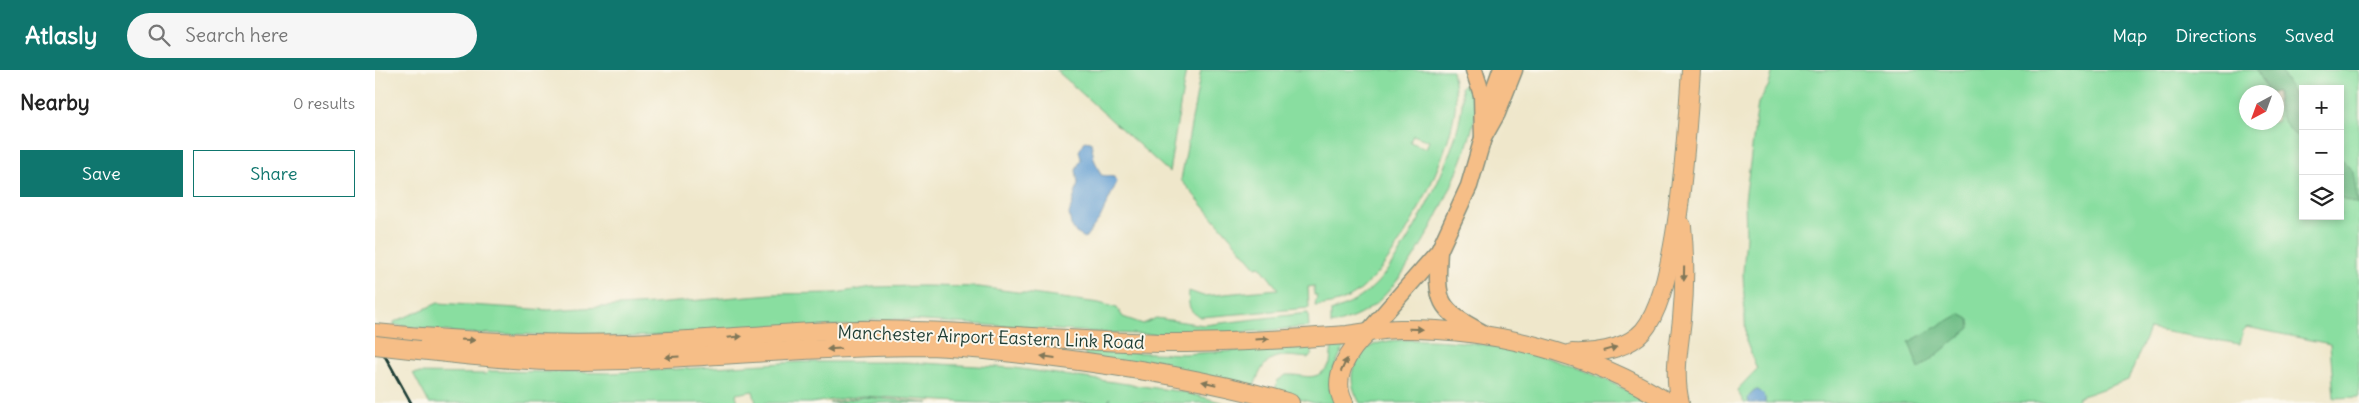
<!DOCTYPE html>
<meta charset="utf-8">
<style>
body{margin:0;font-family:Delius,sans-serif;background:#f6f6f6;color:#222}
.controls{position:absolute;right:15px;top:15px;display:grid;overflow:hidden;border-radius:0px;box-shadow:0 2px 8px #0003}
.controls button{width:45px;height:45px;display:grid;place-items:center;padding:0;border:0;border-bottom:1px solid #e0e0e0;background:#fff;color:#222;font:25px sans-serif}
.compass{position:absolute;left:1864px;top:15px;width:45px;height:45px;border-radius:50%;background:#fff;box-shadow:0 2px 8px #0003;rotate:221deg}
.list{margin:0;padding:0;list-style:none}
h2{display:flex;justify-content:space-between;align-items:center;height:65px;margin:0;padding:0 20px;font-size:21px}
h2 small{font-size:16px;font-weight:400;color:#767676}
.actions{display:flex;gap:10px;padding:15px 20px}
.actions a{flex:1;padding:11px 0;border:1px solid #0f766e;border-radius:0px;text-align:center;font-size:18px;color:#0f766e}
.actions .main{background:#0f766e;color:#fff}
.icon{flex:none;width:28px;height:28px;fill:none;stroke:currentColor;stroke-width:2;stroke-linecap:round;stroke-linejoin:round}
.map{position:relative;flex:none;width:1984px;height:333px;overflow:hidden}
header{display:flex;align-items:center;gap:30px;box-sizing:border-box;height:70px;padding:0 25px;background:#0f766e;color:#fff}
header strong{font-size:24px}
nav{display:flex;gap:28px;margin-inline-start:auto;font-size:18px}
.search{width:350px;height:45px;background:#f6f6f6;display:flex;align-items:center;gap:12px;box-sizing:border-box;padding:0 18px;border-radius:28px;color:#767676;font-size:19px}
main{display:flex}
aside{flex:1;background:#fff}
.map>svg:first-child{display:block}
.green{fill:#89dea0;stroke:#548e6a;fill-rule:evenodd}
.forest{fill:#6ebd86;stroke:#467d5d}
.water{fill:#639fd3;stroke:#416e84}
.lines{fill:none;stroke-linecap:round;stroke-linejoin:round}
.primary-casing{stroke:#879280;stroke-width:19}
.trunk-casing{stroke:#879280;stroke-width:20}
.primary{stroke:#f6be87;stroke-width:16}
.trunk{stroke:#f6be87;stroke-width:18}
.rail{stroke:#1f3d34;stroke-width:3}
.trunk-bridge-casing{stroke:#879280;stroke-width:20;stroke-linecap:butt}
.trunk-bridge{stroke:#f6be87;stroke-width:18}
.oneway{fill:#807759}
.labels{text-anchor:middle;dominant-baseline:central;stroke-width:4;stroke-linejoin:round;paint-order:stroke}
.street-label{font-size:18px;fill:#1f3d34;stroke:#fbf7ec}
</style>
<header>
<strong>Atlasly</strong>
<div class="search"><svg class="icon" aria-label="search" viewBox="0 0 24 24"><circle cx="10" cy="10" r="6"/><path d="M15 15l6 6"/></svg>Search here</div>
<nav><a>Map</a><a>Directions</a><a>Saved</a></nav>
</header>
<main>
<aside>
<h2>Nearby<small>0 results</small></h2>
<ul class="list">
</ul>
<div class="actions"><a class="main">Save</a><a>Share</a></div>
</aside>
<div class="map">
<svg width="1984" height="333" viewBox="0 0 1984 333">
<rect width="100%" height="100%" fill="#fbf7ec"/>
<filter id="ink" filterUnits="userSpaceOnUse"><feTurbulence type="fractalNoise" baseFrequency=".02" numOctaves="2"/><feDisplacementMap in="SourceGraphic" scale="10" xChannelSelector="R" yChannelSelector="G"/><feConvolveMatrix kernelMatrix="1 2 1 2 8 2 1 2 1" color-interpolation-filters="sRGB"/></filter>
<filter id="wash" filterUnits="userSpaceOnUse"><feTurbulence type="fractalNoise" baseFrequency=".0096" numOctaves="4" result="noise"/><feDisplacementMap in="SourceGraphic" scale="20" xChannelSelector="R" yChannelSelector="G"/><feGaussianBlur stdDeviation="1.12" result="paint"/><feColorMatrix in="noise" values="0 0 0 0 0 0 0 0 0 0 0 0 0 0 0 0 0 1.4 0 .05"/><feComposite in="paint" operator="in"/></filter>
<g filter="url(#wash)">
<rect width="100%" height="100%" fill="#efe7cb"/>
<g class="green">
<path d="M681,0H811L794,102Z"/>
<path d="M826,0H1077C1079,13 1082,25 1080,38C1075,87 1021,197 980,224C968,232 954,235 940,236L942,225H939V216L933,217L934,238L826,247C813,242 813,234 814,221L828,226L903,219L885,196L881,197L806,110ZM1038,65L1054,71L1051,78L1035,72Z"/>
<path d="M1398,0H1984V327L1959,328L1955,274L1872,257L1868,261L1865,274L1774,259L1753,310L1704,327L1701,333H1390V329L1369,333L1362,320L1382,299L1371,271L1368,203L1371,166L1370,130L1383,33L1394,15ZM1928,19H1965V146H1928ZM1872,22H1902V52H1872Z"/>
<path d="M1099,10C1100,18 1103,28 1102,36C1094,91 1040,206 995,238C983,247 970,251 956,255V241C974,236 988,227 1001,214C1032,182 1097,60 1086,17Z"/>
<path d="M547,216L604,217L724,233L742,238L748,247L768,254L781,248L829,255L933,243L934,257C888,261 841,265 794,265C701,263 609,254 517,249L497,250L478,255L254,267L84,263L19,255V252L63,233L174,240L278,234L397,224L460,223L498,217Z"/>
<path d="M1052,270C1131,272 1206,291 1274,333H985C979,322 975,312 978,299C987,266 1024,270 1052,270Z"/>
<path d="M970,274L959,298L964,333H939L900,322L902,311L911,305C931,304 940,314 955,294L957,275Z"/>
<path d="M936,276L937,284L934,288C902,285 891,281 879,317L710,286V281L809,284Z"/>
<path d="M426,292H529L639,298L809,322L849,333H734L735,328L732,333H601L487,326L435,333H381L378,321L361,324L363,333H54L38,303L111,304L114,301L235,303Z"/>
<path d="M489,327L554,333H454Z"/>
</g>
<g class="forest">
<path d="M1881,0H1906L1928,44V74C1912,57 1902,47 1902,22H1893Z"/>
<path d="M1965,87L1978,102L1983,134L1965,127Z"/>
<path d="M1585,244L1594,249L1595,258L1544,299L1534,272Z"/>
</g>
<g class="water">
<path d="M710,71L716,72L719,89L726,105L739,107L742,112L725,148L710,168L701,163L696,155L694,144L703,114L701,100L706,89L704,81Z"/>
<path d="M1379,320H1383C1389,324 1391,326 1390,333H1374L1373,328Z"/>
</g>
</g>
<g filter="url(#ink)">
<g class="lines">
<g class="primary-casing">
<g id="primary">
<path d="M1114,34L1126,0"/>
<path d="M1108,68L1122,43L1139,0"/>
<path d="M1064,181C1061,232 1062,239 1108,263"/>
<path d="M993,262L1064,181L1094,116L1108,68L1107,25L1099,0"/>
</g>
</g>
<g class="trunk-casing">
<g id="trunk">
<path d="M0,263C83,271 166,276 250,273C329,271 407,262 486,260C591,259 696,273 801,273C857,273 917,269 972,265C990,263 1007,259 1025,259C1117,258 1216,283 1294,333"/>
<path d="M44,280C88,285 132,290 176,291C301,292 425,276 550,276C591,277 632,282 673,287C755,297 836,310 915,333"/>
<path d="M1197,283C1218,284 1246,280 1263,266C1304,234 1312,54 1316,0"/>
<path d="M969,333C955,307 974,280 993,262"/>
<path d="M1305,333C1298,303 1304,278 1307,249C1310,218 1310,186 1307,156"/>
</g>
</g>
<use href="#primary" class="primary"/>
<use href="#trunk" class="trunk"/>
<path class="rail" d="M0,268L36,333"/>
<g class="trunk-bridge-casing">
<path id="trunk-bridge" d="M0,275L44,280"/>
</g>
<use href="#trunk-bridge" class="trunk-bridge"/>
</g>
<defs><path id="oneway-solid" d="M-6-.8H1V-3.2L6.5 0L1 3.2V.8H-6Z" transform="scale(1.25)"/></defs>
<g class="oneway">
<use href="#oneway-solid" transform="translate(1309 204) rotate(91)"/>
<use href="#oneway-solid" transform="translate(1041 259) rotate(1)"/>
<use href="#oneway-solid" transform="translate(360 267) rotate(-6)"/>
<use href="#oneway-solid" transform="translate(887 269) rotate(-4)"/>
<use href="#oneway-solid" transform="translate(93 270) rotate(4)"/>
<use href="#oneway-solid" transform="translate(459 279) rotate(177)"/>
<use href="#oneway-solid" transform="translate(1235 279) rotate(-16)"/>
<use href="#oneway-solid" transform="translate(297 287) rotate(177)"/>
<use href="#oneway-solid" transform="translate(673 287) rotate(-173)"/>
<use href="#oneway-solid" transform="translate(969 295) rotate(-65)"/>
<use href="#oneway-solid" transform="translate(834 313) rotate(-167)"/>
</g>
</g>
<g class="labels">
<g class="street-label">
<text transform="translate(616 267) rotate(2)">Manchester Airport Eastern Link Road</text>
</g>
</g>
</svg>
<div class="controls">
<button>+</button>
<button>−</button>
<button><svg class="icon" aria-label="layers" viewBox="0 0 24 24"><path d="M12 4l9 5-9 5-9-5zM3 14l9 5 9-5"/></svg></button>
</div>
<svg class="compass" viewBox="-18 -18 36 36"><path d="M0-13l5 13h-10z" fill="#e53935"/><path d="M0 13l5-13h-10z" fill="#767676"/></svg>
</div>
</main>
